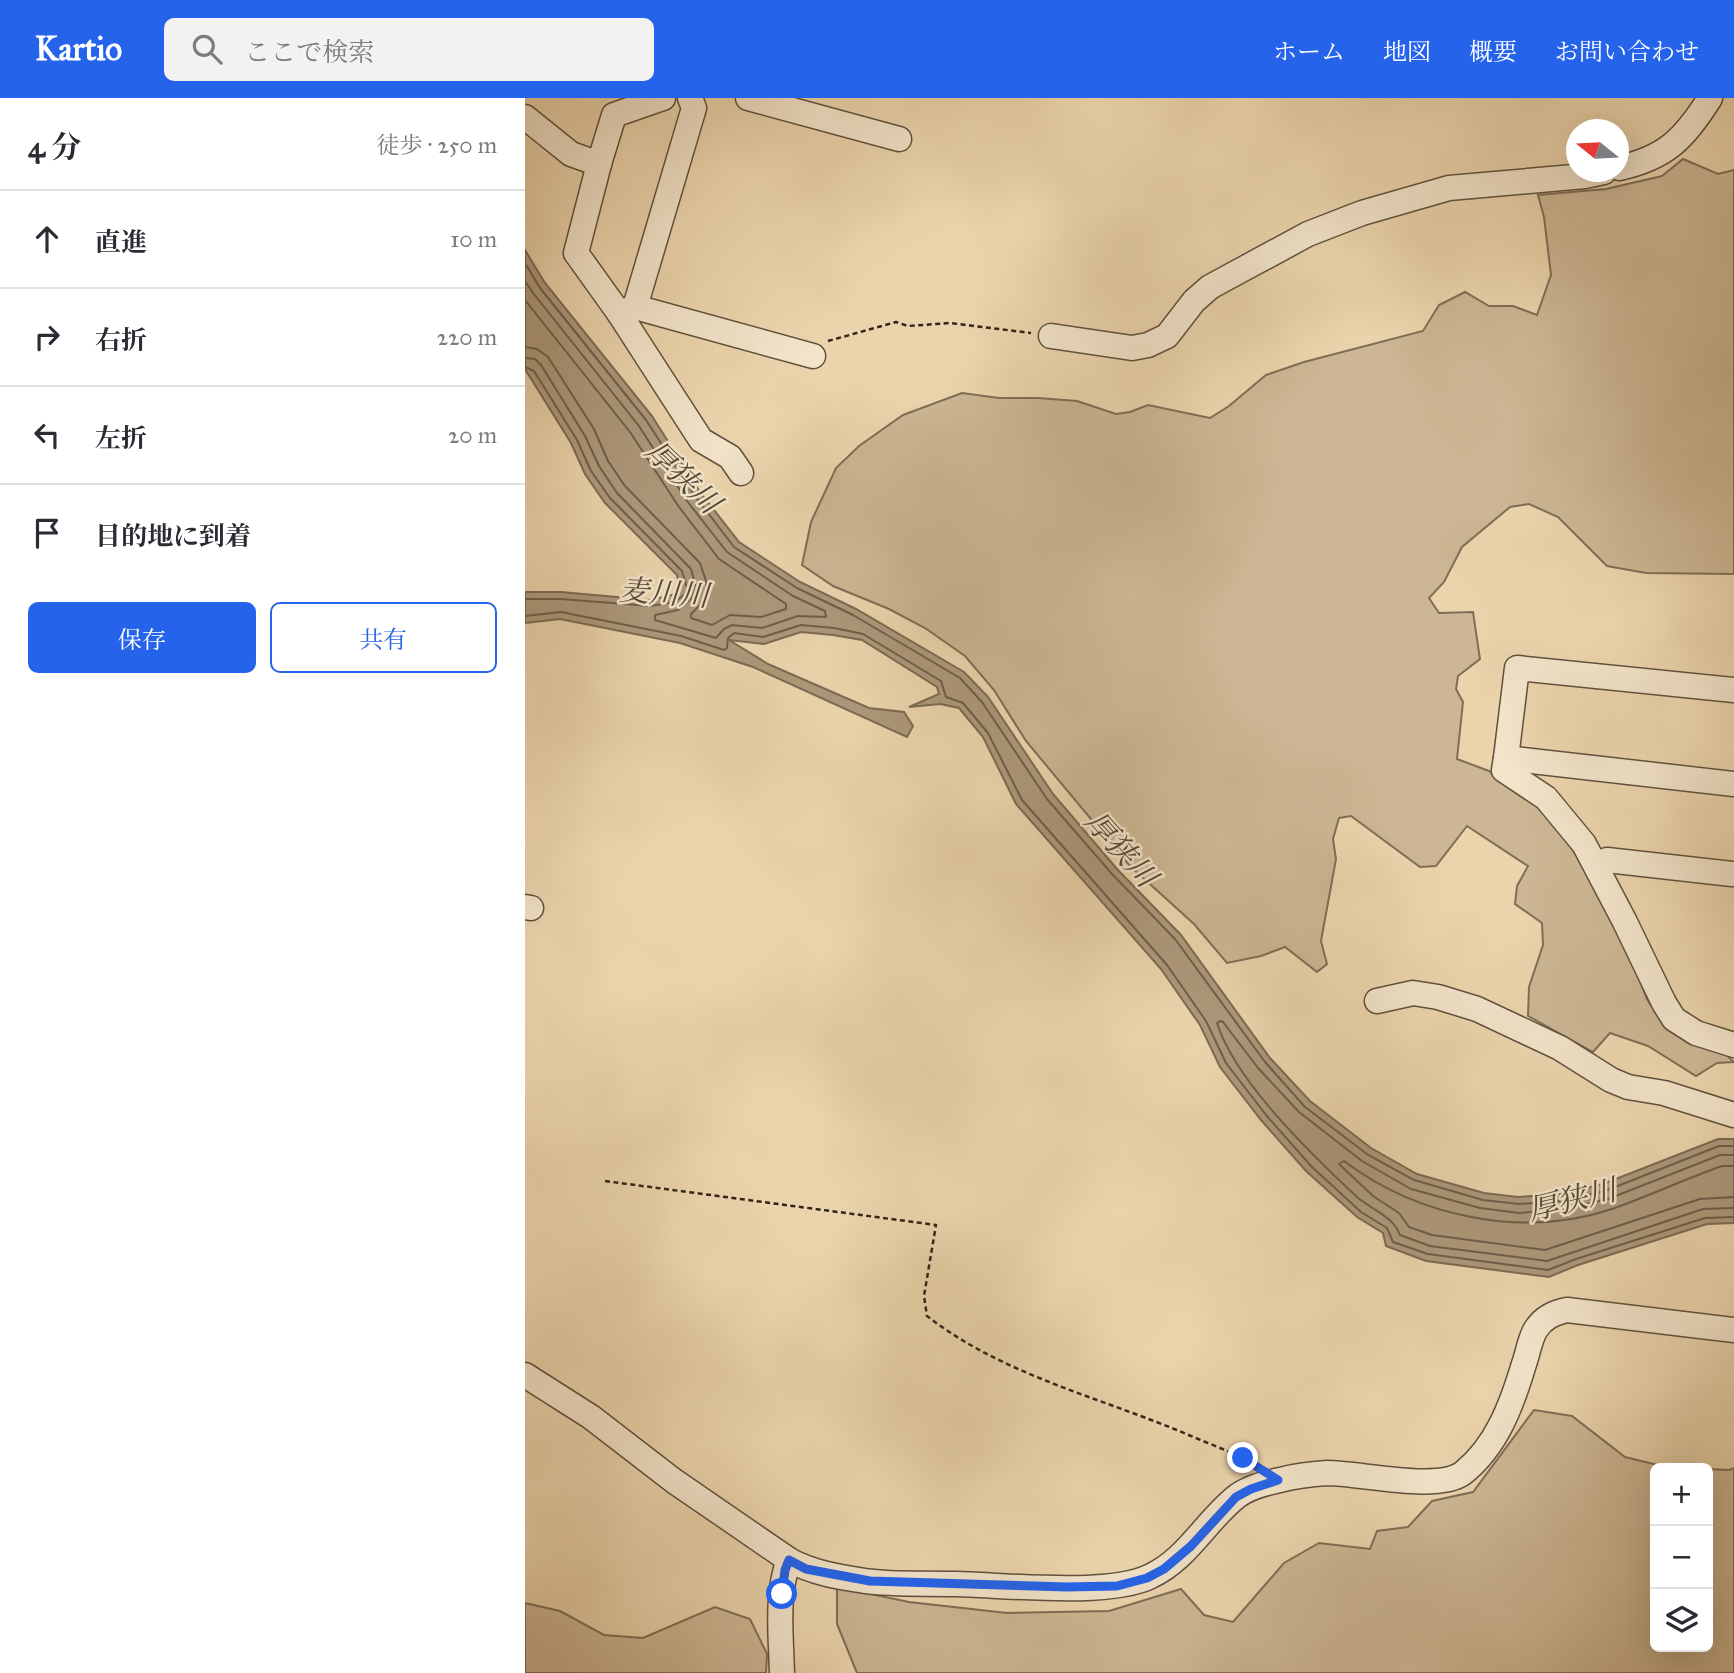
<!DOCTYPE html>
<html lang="ja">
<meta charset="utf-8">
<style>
body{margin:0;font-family:"IM FELL Great Primer","Noto Serif JP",serif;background:#f2f2f3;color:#2b2b33}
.controls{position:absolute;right:21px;bottom:21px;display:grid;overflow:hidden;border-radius:10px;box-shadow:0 7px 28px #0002}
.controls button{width:63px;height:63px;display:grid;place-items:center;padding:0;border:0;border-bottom:2px solid #e1e1e2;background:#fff;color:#2b2b33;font:35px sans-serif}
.compass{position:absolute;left:1041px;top:21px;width:63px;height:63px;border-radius:50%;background:#fff;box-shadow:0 7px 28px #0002;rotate:288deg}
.stop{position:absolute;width:21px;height:21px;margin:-16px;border:5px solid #2563eb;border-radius:50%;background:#fff}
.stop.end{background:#2563eb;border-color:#fff;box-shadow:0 2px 7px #0008}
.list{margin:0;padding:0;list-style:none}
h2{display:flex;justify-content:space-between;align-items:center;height:91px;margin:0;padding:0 28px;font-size:30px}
h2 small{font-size:23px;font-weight:400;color:#7c7c81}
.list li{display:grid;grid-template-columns:46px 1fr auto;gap:21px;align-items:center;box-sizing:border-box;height:98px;padding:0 28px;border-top:2px solid #e1e1e2}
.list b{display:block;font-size:26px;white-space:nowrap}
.list em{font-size:23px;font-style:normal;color:#7c7c81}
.actions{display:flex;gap:14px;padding:21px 28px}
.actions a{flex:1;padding:16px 0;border:2px solid #2563eb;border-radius:10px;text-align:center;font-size:24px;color:#2563eb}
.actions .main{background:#2563eb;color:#fff}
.icon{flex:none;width:38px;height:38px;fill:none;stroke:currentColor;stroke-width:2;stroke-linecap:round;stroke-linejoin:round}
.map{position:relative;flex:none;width:1209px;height:1575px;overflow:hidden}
header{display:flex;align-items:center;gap:42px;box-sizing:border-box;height:98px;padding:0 35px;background:#2563eb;color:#fff}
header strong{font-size:33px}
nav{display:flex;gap:38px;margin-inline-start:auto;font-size:24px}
.search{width:490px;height:63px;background:#f2f2f3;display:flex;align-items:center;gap:18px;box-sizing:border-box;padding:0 24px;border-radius:10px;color:#7c7c81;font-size:26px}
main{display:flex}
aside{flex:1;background:#fff}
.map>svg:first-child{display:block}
.green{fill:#ccb693;stroke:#7f6e56;stroke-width:2}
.water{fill:#ac987a;stroke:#7b6a53;stroke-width:2}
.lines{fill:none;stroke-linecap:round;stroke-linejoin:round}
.shore{stroke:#6f5e4a;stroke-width:2}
.minor-casing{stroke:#60513e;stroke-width:27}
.path{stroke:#322519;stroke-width:2.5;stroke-dasharray:5 3.5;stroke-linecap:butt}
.minor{stroke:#f2e3c9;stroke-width:24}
.route{stroke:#2563eb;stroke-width:9}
.labels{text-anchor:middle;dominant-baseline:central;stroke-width:5;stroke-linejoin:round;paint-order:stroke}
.water-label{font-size:30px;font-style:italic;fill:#574836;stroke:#f2e3c9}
</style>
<header>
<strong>Kartio</strong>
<div class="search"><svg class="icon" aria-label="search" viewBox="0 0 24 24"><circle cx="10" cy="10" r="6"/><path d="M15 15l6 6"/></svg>ここで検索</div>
<nav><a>ホーム</a><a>地図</a><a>概要</a><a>お問い合わせ</a></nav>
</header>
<main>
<aside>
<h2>4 分<small>徒歩 · 250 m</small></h2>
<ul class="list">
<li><svg class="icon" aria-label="ahead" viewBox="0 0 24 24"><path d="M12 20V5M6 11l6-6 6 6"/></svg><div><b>直進</b></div><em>10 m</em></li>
<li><svg class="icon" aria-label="right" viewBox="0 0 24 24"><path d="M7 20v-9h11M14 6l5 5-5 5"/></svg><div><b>右折</b></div><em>220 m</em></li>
<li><svg class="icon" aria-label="left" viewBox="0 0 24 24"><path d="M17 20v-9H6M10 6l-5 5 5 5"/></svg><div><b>左折</b></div><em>20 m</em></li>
<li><svg class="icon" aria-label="arrive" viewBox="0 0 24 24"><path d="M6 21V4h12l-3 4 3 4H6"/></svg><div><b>目的地に到着</b></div></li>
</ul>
<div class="actions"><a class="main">保存</a><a>共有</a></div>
</aside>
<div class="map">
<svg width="1209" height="1575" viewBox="0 0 1209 1575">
<rect width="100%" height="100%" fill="#ebd4ac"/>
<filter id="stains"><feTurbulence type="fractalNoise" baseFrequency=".00286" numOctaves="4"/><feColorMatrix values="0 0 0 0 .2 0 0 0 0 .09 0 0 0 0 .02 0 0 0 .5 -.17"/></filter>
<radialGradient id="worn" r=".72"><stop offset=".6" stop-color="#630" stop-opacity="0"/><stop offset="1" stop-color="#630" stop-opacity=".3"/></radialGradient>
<g class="green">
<path d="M1158,61L1193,76L1209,72V476L1121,475L1082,468L1033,419L1004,406L985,409L937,449L919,484L904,500L914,515L948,514L955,561L933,578L931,591L938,604L932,661L964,673L1025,718L1053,760L1093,829L1122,901L1139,928L1197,953L1209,964L1192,965L1171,978L1123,948L1085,935L1068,954L1003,918L1004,889L1018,847L1017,825L990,806L992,788L1003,768L942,728L911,768L895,769L826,718L814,720L808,741L811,761L796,843L802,866L792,874L760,849L736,858L702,865L669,826L605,768L501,643L469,592L440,558L400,530L364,511L308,488L277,467L286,424L311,370L334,348L378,317L437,295L474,300H513L552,303L591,316L605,314L623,307L685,320L704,308L741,277L779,264L898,233L914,207L940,194L964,208H988L1012,217L1026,177L1019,119L1013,97L1081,91L1137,78Z"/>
<path d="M1009,1312L1047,1318L1100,1359L1137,1368L1172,1370H1130V1549H1183V1371L1204,1372L1209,1370V1575H332L312,1526V1489L384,1504L482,1515L584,1513L656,1491L679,1517L708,1524L759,1465L794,1445L845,1451L852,1433L883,1429L907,1403L948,1394Z"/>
<path d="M0,1505L35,1513L79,1537L118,1540L190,1509L225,1521L242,1556L241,1575H0Z"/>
</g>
<path class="water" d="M0,152L20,185L127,318L175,394L214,444L275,484L331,511L439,574L463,599L528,696L592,771L656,837L745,960L785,1003L846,1050L892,1076L959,1095L993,1099L1036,1096L1078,1086L1193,1041H1209V1125L1182,1126L1053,1167L1024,1179L901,1163L861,1148L858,1135L832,1119L781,1073L736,1022L695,969L675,927L636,871L491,706L458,639L434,610L415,606L384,609L414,596L412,589L337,542L308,537L276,534L239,546L204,542L243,566L344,610L379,614L388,628L382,639L228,569L155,545L35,521L0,525V494H36L125,502L147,497L155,490L152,477L80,405L60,376L46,345L0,271Z"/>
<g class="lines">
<g class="shore">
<path d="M0,165L15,190L121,322L170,398L209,449L272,490L328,517L435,580L457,604L522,701L587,776L650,841L740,964L780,1009L842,1056L889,1082L958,1102L994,1106L1037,1103L1080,1093L1194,1048H1209"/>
<path d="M0,183L8,195L114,328L162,403L202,454L268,498L300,513L301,519L273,518L237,530L207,527L199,531L191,540L130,522V517L153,512L167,500L171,489L166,471L92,395L74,368L60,338L16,267L10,261L0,260"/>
<path d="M0,202L105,334L154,409L194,461L261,506V511L236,519L205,517L187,527L166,520V516L176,506L181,494V483L175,465L100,388L83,363L69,331L23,259L12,251L0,249"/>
<path d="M0,269L9,273L52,342L66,373L85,400L157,473L162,490L160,496L150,504L125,508L36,501H0"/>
<path d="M0,518L36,514L156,538L199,552L202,550L203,540L209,535L238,539L276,527L309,530L338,536L416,583L421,599L438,605L463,635L497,702L642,867L681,923L701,965L741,1017L786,1068L836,1114L862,1130L868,1144L903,1156L1023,1172L1051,1161L1180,1120L1209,1119"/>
<path d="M1209,1057H1195L1083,1101L1040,1111L994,1115L955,1110L886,1091L837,1063L774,1014L733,970L698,924L695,923L692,925C710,983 788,1058 832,1099C847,1112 868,1118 875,1137L905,1148L1022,1163L1178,1111L1209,1110"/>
<path d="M1209,1068H1197C1160,1081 1124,1098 1087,1111C998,1141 893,1119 819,1063L814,1066L848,1098L874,1115L884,1129L907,1137L1020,1152L1175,1101L1209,1099"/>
</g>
<g class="minor-casing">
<g id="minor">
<path d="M223,0L374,41"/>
<path d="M0,19L46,56L74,66L51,155L94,215L176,342L205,359L216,375"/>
<path d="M74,66L89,17L138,0"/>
<path d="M1094,70C1141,60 1160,40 1185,0"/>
<path d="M110,209L288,258"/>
<path d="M94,215L110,209L169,10L165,0"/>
<path d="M526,238L607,250L623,247L642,238L669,203L685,189L783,136L837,115L924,90L1060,78L1079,74"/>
<path d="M1209,592L992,570L981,660L1209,686"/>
<path d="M981,660L979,672L1021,700L1059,746L1100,824L1139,905L1149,921L1171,935L1209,947"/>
<path d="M1071,767L1082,762L1207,776"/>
<path d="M0,809L6,810"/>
<path d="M852,903L888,895L913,899L952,911L1035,950L1086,982L1103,989L1139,995L1209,1017"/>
<path d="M0,1277L66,1319L149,1383L264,1462C288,1475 314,1479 340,1483C370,1487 401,1485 431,1486C479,1487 585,1499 626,1478C662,1461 680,1424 711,1399C722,1390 740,1385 755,1382C770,1378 786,1376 802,1375C835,1375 913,1394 938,1375C972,1348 987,1306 999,1266C1003,1255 1005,1240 1011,1231C1019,1219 1029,1215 1042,1212L1209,1232"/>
<path d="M257,1575C256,1539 251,1495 264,1462"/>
</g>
</g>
<g class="path">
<path d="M303,243L371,224L383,228L425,225L506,235"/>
<path d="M80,1083L411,1127L399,1198L402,1218C479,1278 578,1300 666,1338C687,1347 710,1355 729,1367"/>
</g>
<use href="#minor" class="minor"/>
</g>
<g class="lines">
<path class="route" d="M257,1496L260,1472L264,1462L281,1471L345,1483L542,1489L592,1488L622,1480L639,1471L666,1448L711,1399L726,1391L753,1382L718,1360"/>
</g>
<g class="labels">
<g class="water-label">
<text transform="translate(158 379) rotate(44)">厚狭川</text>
<text transform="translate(139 495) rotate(4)">麦川川</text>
<text transform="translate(596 751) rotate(48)">厚狭川</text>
<text transform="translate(1047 1102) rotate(-14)">厚狭川</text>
</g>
</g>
<rect width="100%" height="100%" filter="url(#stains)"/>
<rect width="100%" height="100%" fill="url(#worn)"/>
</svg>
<div class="controls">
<button>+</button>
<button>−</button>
<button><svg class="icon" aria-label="layers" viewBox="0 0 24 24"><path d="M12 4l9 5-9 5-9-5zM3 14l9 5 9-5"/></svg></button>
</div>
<svg class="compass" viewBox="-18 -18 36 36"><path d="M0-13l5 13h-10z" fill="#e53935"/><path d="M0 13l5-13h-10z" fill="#7c7c81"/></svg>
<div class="stop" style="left:257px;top:1496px"></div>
<div class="stop end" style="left:718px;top:1360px"></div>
</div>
</main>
